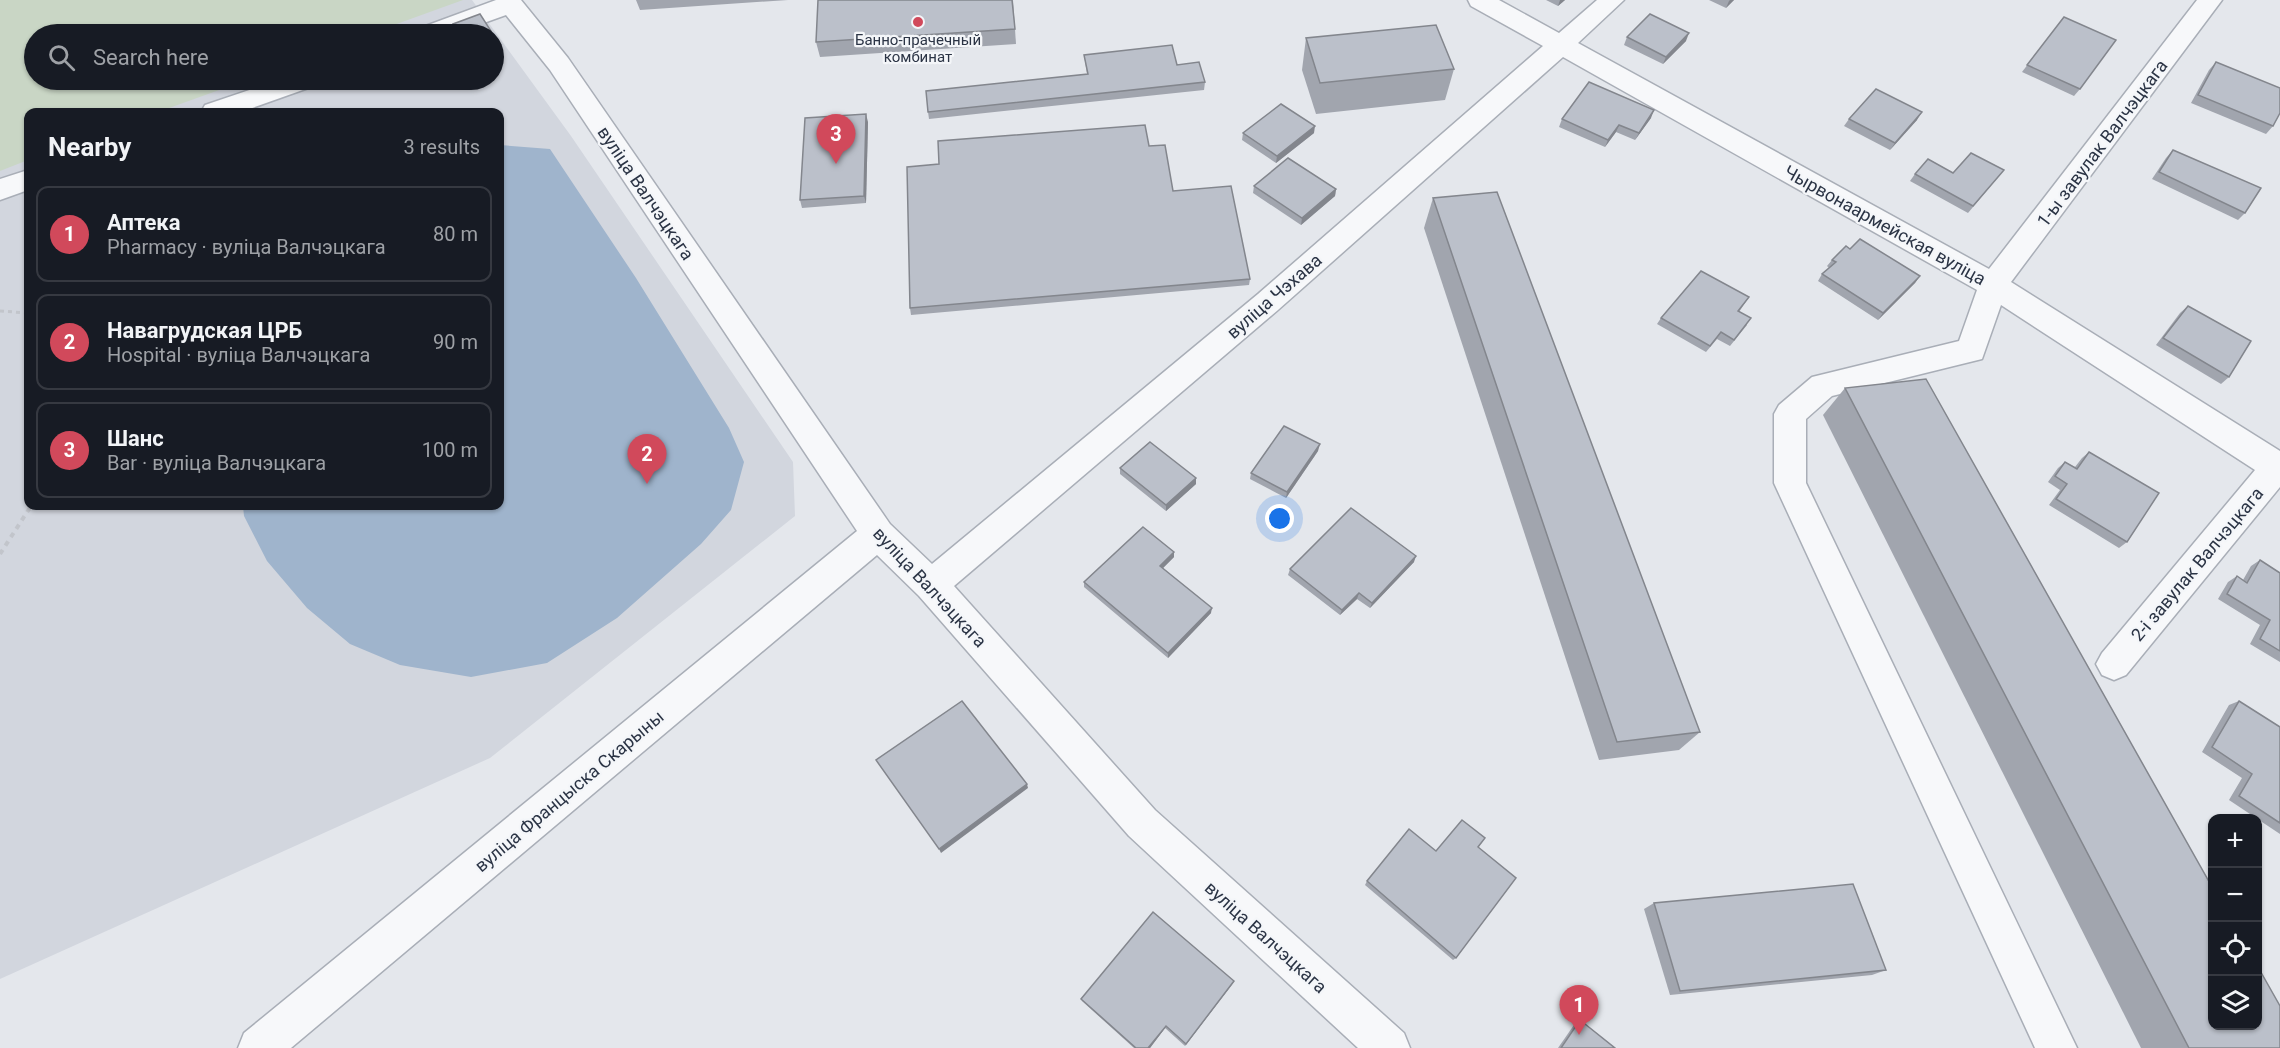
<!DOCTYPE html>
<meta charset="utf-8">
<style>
body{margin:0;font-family:Roboto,sans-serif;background:#242831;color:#f1f3f6}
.controls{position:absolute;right:18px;bottom:18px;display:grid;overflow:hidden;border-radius:12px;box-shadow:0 2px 4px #0004}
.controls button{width:54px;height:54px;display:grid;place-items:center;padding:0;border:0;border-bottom:2px solid #363941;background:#171b24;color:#f1f3f6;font:30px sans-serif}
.you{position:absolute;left:1280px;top:519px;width:21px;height:21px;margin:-15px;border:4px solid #fff;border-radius:50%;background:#1a73e8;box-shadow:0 0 0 9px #1a73e833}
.badge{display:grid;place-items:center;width:39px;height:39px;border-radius:50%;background:#d1495b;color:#fff;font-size:20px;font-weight:700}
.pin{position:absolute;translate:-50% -50px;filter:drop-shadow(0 2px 3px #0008)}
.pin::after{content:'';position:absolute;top:32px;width:21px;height:18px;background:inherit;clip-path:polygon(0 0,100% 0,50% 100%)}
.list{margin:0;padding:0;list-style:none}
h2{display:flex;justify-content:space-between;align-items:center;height:78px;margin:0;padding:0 24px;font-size:26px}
h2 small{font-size:20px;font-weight:400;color:#9ea1a6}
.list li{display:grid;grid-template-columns:39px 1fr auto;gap:18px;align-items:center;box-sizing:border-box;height:96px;margin:0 12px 12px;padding:0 12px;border:2px solid #363941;border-radius:12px}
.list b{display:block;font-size:22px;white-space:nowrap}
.list p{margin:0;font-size:20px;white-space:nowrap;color:#9ea1a6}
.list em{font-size:20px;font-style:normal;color:#9ea1a6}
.icon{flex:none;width:33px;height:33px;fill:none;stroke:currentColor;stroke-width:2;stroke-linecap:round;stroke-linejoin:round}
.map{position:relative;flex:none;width:2280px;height:1048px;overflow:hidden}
.search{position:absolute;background:#171b24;box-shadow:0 2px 4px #0004;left:24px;top:24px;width:480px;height:66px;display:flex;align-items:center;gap:15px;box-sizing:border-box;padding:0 21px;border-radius:33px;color:#9ea1a6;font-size:22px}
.panel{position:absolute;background:#171b24;box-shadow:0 2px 4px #0004;left:24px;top:108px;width:480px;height:402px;border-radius:12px}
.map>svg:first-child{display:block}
.built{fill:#d2d6de;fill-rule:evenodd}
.green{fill:#c9d6c5}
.water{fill:#9fb4cc}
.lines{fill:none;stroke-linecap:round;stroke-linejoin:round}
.minor-casing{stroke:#a9aeb7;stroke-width:3}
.path-far1{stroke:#c2c5cb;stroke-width:3;stroke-dasharray:4 4;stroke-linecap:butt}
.path{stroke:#c2c5cb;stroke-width:4;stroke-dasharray:5 5;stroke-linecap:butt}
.minor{fill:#f7f8fa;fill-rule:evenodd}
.wall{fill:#a1a5ae}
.shaded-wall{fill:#83868d}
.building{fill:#bbc0ca;stroke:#83868d;stroke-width:1.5}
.poi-dot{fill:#d1495b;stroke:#f4f6f9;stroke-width:2}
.labels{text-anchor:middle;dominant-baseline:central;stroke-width:4.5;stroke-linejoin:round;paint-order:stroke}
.far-poi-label{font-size:15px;fill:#2b3445;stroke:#f4f6f9}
.street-label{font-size:18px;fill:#2b3445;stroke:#f4f6f9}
</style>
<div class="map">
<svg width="2280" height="1048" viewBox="0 0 2280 1048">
<rect width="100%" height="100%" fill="#e4e7ec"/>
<path class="built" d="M0,0H472L571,136L793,462L795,516L490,758L0,979ZM34,34H494V80H34ZM28,112H500V506H28Z"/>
<path class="green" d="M0,0H463L369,34H34V80H247L158,112H28V160L0,171Z"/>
<path class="water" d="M500,145L550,149L636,278L729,428L744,462L731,510L701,544L617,618L547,663L471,677L400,665L350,644L307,608L267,561L244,516L243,506H500Z"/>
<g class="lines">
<g class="minor-casing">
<g id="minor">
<path d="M496,0H521L568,58L890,524L932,564L1258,294L1543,46L1471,6L1468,0H1499L1559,33L1597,0H1624L1578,43L1989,269L2197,0H2222L2011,282L2280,451V487L2126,675L2114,680L2102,675L2096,664L2102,653L2255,470L2001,305L1982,359L1832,396L1806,419V483L2077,1048H2035L1774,483V414L1779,405L1812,377L1959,341L1977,290L1563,57L1278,310L954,586L1155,810L1404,1033L1410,1048H1358L1129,836L919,596L877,555L291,1048H238L244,1033L857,531L550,70L506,15L453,34H416L420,28Z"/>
<path d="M279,80H318L314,86L241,112H201L205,105Z"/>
<path d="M28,170V190L0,200V179Z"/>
</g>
</g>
<path class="path-far1" d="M0,311L28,313"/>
<path class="path" d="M0,554L31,506"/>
<use href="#minor" class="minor"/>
</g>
<g class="wall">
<path d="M636,0H788L640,10Z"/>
<path d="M1013,0L1016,44L820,57L816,42Z"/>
<path d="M1546,0H1565L1558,6Z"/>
<path d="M1709,0H1734L1726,8Z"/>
<path d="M2064,17L2080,89L2074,96L2022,72Z"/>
<path d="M1627,37L1686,41L1663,64L1624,45Z"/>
<path d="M1306,38L1454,69L1445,100L1316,114L1302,70Z"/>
<path d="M1084,55L1177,65L1205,82L1204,90L929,119L928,112L1087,74Z"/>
<path d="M2216,62L2273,126L2266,134L2191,103L2209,70Z"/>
<path d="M1651,118L1635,140L1616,132L1605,147L1559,127L1562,119Z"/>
<path d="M1849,119L1917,120L1890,150L1844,126Z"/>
<path d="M868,122L866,203L802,208L800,200Z"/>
<path d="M1243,133H1314L1276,163L1242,140Z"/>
<path d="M1149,146L1173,191L1250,279L1249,285L911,315L910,308Z"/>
<path d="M2173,150L2245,213L2238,220L2152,179L2166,158Z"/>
<path d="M2004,170L1968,213L1910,181L1915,174Z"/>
<path d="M1254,186L1336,189L1335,196L1301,225L1253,193Z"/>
<path d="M1433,198L1700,732L1679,750L1599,760L1424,228Z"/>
<path d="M1850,249L1920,276L1915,283L1878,320L1818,281L1822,274L1829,268L1827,266L1832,260Z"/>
<path d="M1749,297L1739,312L1747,325L1730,346L1717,339L1706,352L1657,324L1661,318Z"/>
<path d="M2188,306L2229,377L2221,384L2156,345L2180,313Z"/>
<path d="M1845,388L2280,1048H2141L1823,415Z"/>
<path d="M1318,451L1286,498L1250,479L1251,473Z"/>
<path d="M2089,452L2127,542L2119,548L2049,505L2060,490L2048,482L2058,468L2065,462L2075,467L2082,458Z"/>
<path d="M1120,468L1196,478V484L1166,511L1120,474Z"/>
<path d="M1174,552V557L1163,568L1211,613L1168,658L1084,587V582Z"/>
<path d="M2260,560L2280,573V662L2250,644L2260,625L2218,599L2228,582L2237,576L2243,580L2251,566Z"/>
<path d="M1414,562L1370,608L1357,599L1340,615L1288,575L1290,569Z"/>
<path d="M2239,701L2280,727V834L2229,800L2242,778L2202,752L2229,705Z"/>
<path d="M1436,851L1456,958L1453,960L1365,885L1367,881Z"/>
<path d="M1654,903L1886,970L1872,975L1670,995L1644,909Z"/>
<path d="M1233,983L1185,1046L1165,1028L1150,1048H1134L1082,1001L1081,999Z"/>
<path d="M1580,1020L1615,1048H1558L1576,1022Z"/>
</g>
<g class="shaded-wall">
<path d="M1560,0H1565L1558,6Z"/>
<path d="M1730,0H1734L1726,8L1729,1Z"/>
<path d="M1689,33L1686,41L1663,64L1666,57Z"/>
<path d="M1654,110L1651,118L1635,140L1639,133Z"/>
<path d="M1922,112L1917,120L1890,150L1895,143Z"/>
<path d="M866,114L868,122L866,203L864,196Z"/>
<path d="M1619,125L1616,132L1605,147L1608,140Z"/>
<path d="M1315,126L1314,133L1276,163L1277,156Z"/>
<path d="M1336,189L1335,196L1301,225L1302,218Z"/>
<path d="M1920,276L1915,283L1878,320L1883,313Z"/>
<path d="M1320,444L1318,451L1286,498L1287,492Z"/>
<path d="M1196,478V484L1166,511V505Z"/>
<path d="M1174,552V557L1160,571V566Z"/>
<path d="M1416,556L1414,562L1370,608L1372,603Z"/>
<path d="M1359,593L1357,599L1340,615L1342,610Z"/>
<path d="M1212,608L1211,613L1168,658V653Z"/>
<path d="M1027,784L1028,788L941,853L939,849Z"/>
<path d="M1234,981L1233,983L1185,1046L1186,1044Z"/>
<path d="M1166,1026L1165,1028L1150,1048H1148Z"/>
</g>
<g class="building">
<path d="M818,0H1012L1015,29L816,42Z"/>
<path d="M480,14L491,31L483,34H459L453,24Z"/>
<path d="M1650,14L1689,33L1666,57L1627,37Z"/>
<path d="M2064,17L2116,40L2080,89L2027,65Z"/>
<path d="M1436,25L1454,69L1320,83L1306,38Z"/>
<path d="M1172,45L1177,65L1199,62L1205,82L928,112L926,91L1088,74L1084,55Z"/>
<path d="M2216,62L2280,88V113L2273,126L2198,95Z"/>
<path d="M1589,82L1654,110L1639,133L1619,125L1608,140L1562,119Z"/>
<path d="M1876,89L1922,112L1895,143L1849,119Z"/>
<path d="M1281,104L1315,126L1277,156L1243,133Z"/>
<path d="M866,114L864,196L800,200L805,118Z"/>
<path d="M1145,125L1149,146L1165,145L1173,191L1231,186L1250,279L910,308L907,167L939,164L938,141Z"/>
<path d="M2173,150L2261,188L2245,213L2159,172Z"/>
<path d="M1971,153L2004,170L1973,206L1915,174L1928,159L1953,173Z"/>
<path d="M1288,158L1336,189L1302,218L1254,186Z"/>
<path d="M1497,192L1700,732L1617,742L1433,198Z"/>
<path d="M1860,239L1920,276L1883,313L1822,274L1836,262L1832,260L1846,246L1850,249Z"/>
<path d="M1701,271L1749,297L1738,311L1751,318L1734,340L1721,332L1710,346L1661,318Z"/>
<path d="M2188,306L2251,341L2229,377L2163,338Z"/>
<path d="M1926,379L2212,887V1026H2258V967L2280,1006V1048H2189L1845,388Z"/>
<path d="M1284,426L1320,444L1287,492L1251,473Z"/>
<path d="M1150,442L1196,478L1166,505L1120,468Z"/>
<path d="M2089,452L2159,493L2127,542L2056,499L2067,484L2055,476L2065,462L2077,469Z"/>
<path d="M1351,508L1416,556L1372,603L1359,593L1342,610L1290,569Z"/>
<path d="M1143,527L1174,552L1160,566L1212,608L1168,653L1084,582Z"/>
<path d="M2260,560L2280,573V651L2260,639L2270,620L2227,594L2237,576L2247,583Z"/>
<path d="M962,701L1027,784L939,849L876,760Z"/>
<path d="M2239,701L2280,727V823L2239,796L2252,774L2212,747Z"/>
<path d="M1462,820L1485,838L1478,847L1516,878L1456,958L1367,881L1409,829L1436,851Z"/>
<path d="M1853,884L1886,970L1680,991L1654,903Z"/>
<path d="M1153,912L1234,981L1186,1044L1166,1026L1148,1048H1136L1081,999Z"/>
<path d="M1580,1020L1615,1048H1561Z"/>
</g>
<circle class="poi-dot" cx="918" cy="22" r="6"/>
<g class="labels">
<g class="far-poi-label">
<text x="918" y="40">Банно-прачечный<tspan x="918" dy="17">комбинат</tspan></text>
</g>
<g class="street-label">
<text transform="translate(2102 143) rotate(-53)">1-ы завулак Валчэцкага</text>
<text transform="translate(646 193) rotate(56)">вуліца Валчэцкага</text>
<text transform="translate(1885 225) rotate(29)">Чырвонаармейская вуліца</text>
<text transform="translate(1274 296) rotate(-41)">вуліца Чэхава</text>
<text transform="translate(2197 564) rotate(-50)">2-і завулак Валчэцкага</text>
<text transform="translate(930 587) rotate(47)">вуліца Валчэцкага</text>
<text transform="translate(569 791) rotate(-40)">вуліца Францыска Скарыны</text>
<text transform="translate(1266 937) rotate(42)">вуліца Валчэцкага</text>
</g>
</g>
</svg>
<div class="controls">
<button>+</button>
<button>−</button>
<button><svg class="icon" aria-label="locate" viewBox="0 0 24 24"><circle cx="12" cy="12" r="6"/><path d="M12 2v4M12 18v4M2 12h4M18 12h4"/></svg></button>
<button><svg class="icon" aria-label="layers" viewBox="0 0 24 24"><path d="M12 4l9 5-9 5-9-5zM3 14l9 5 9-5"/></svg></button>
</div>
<div class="you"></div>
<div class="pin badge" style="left:1579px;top:1035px">1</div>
<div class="pin badge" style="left:647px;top:484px">2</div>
<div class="pin badge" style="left:836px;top:164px">3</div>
<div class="search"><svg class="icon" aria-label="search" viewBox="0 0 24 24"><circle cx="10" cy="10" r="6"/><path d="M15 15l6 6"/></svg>Search here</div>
<section class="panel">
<h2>Nearby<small>3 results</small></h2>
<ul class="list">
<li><span class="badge">1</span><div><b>Аптека</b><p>Pharmacy · вуліца Валчэцкага</p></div><em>80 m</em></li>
<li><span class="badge">2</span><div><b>Навагрудская ЦРБ</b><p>Hospital · вуліца Валчэцкага</p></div><em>90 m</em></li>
<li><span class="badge">3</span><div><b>Шанс</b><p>Bar · вуліца Валчэцкага</p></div><em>100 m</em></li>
</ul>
</section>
</div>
